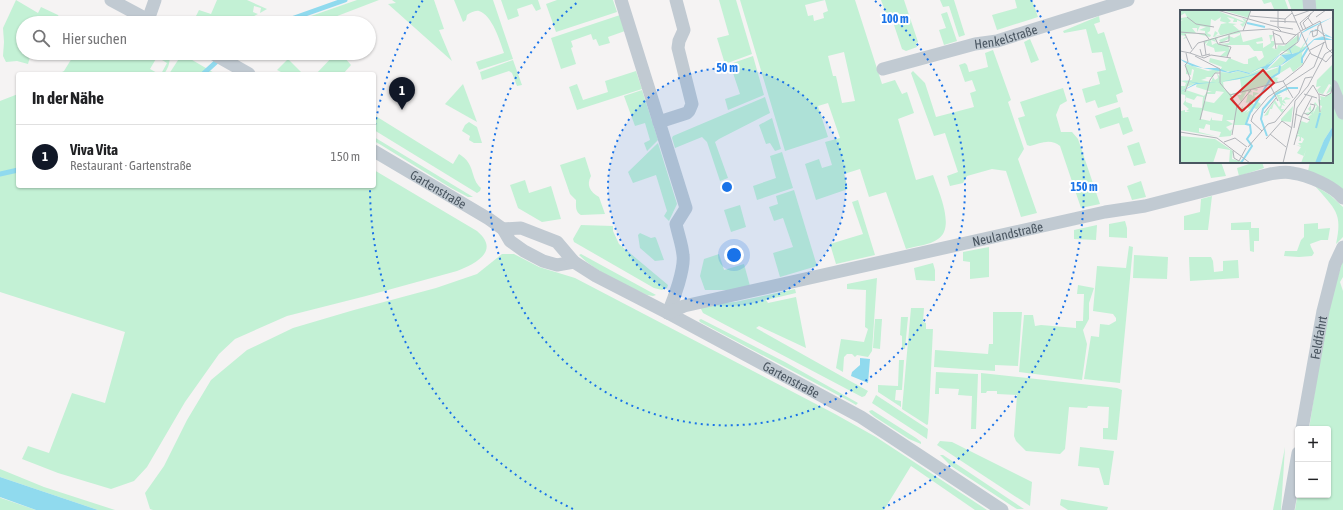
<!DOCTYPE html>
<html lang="de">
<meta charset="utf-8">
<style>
body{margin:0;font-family:"Asap Condensed",sans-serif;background:#f6f6f6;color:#202124}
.controls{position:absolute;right:12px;bottom:12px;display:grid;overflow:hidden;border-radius:4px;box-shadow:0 1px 3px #0004}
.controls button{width:36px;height:36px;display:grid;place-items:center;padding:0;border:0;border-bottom:1px solid #e0e0e0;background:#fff;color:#202124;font:20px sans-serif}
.you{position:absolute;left:734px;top:255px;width:14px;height:14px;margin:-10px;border:3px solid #fff;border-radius:50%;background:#1a73e8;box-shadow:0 0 0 6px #1a73e833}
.badge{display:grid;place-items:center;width:26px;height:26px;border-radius:50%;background:#111827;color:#fff;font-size:13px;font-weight:700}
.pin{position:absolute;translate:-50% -33px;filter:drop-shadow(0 1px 2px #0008)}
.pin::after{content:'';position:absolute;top:21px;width:14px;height:12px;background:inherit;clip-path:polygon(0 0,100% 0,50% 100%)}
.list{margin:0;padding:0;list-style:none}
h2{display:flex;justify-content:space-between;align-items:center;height:52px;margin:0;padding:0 16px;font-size:17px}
h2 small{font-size:13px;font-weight:400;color:#757577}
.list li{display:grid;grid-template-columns:26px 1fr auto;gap:12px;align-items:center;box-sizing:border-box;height:64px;padding:0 16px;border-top:1px solid #e0e0e0}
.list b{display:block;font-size:15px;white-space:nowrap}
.list p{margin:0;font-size:13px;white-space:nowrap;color:#757577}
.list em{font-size:13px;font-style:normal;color:#757577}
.icon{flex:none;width:22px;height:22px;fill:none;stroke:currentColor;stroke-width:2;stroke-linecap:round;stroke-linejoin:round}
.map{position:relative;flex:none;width:1343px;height:510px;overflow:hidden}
.search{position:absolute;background:#fff;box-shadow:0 1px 3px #0004;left:16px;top:16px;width:360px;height:44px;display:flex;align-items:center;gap:10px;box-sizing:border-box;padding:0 14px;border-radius:22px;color:#757577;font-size:15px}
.panel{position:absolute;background:#fff;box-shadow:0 1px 3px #0004;left:16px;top:72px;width:360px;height:116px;border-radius:4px}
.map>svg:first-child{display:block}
.green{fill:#c3f1d5;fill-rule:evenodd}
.water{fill:#90daee}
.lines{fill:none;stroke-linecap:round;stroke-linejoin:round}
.stream{stroke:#90daee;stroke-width:5}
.minor{stroke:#c1cad2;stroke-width:13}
.ring{fill:none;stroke:#1a73e8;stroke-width:2;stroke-dasharray:2 4}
.labels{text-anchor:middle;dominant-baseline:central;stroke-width:4;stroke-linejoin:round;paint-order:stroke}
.street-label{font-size:13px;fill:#4a5661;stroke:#fff}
.inset-river{fill:none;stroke:#90daee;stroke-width:2}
.inset-road{fill:none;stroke:#b1b4b9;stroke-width:1}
.view{fill:#d62828;fill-opacity:0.15;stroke:#d62828;stroke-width:2}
.inset-edge{fill:none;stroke:#4a5661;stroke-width:2}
.centre{fill:#1a73e8;stroke:#fff;stroke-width:2}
.ring-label{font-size:12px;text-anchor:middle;font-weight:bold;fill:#1a73e8;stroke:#fff;stroke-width:4;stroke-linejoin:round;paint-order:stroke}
</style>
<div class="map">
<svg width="1343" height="510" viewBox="0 0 1343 510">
<rect width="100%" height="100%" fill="#f5f3f3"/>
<g class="green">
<path d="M16,0L38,13L41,7L58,15L59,17L54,23H23V53H38L30,57L28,64L17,61L6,62L3,56L4,42L3,28Z"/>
<path d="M217,0H247L267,9L260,13L261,8L254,6L253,12L258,14L241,23L193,22L199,10L211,14Z"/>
<path d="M357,0H379L319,23H291Z"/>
<path d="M392,0H434L444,29L439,30L452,61L388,4L396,3Z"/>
<path d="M454,0H493L513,59L479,70L476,62L504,53C500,41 492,15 479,11C475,10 470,13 467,15L466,20L463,22Z"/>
<path d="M501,0H538L541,9L536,11L532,4L517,9L519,16L508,20Z"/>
<path d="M557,0H613L617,12L556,32L546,4Z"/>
<path d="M719,0H736L752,54L725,64L717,38L729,35Z"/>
<path d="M740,0H855L882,84L895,80L902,94L907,92L914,113L898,119L916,180L933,175C938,190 956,228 938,239C930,245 916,246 906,249L886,192L869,197L860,169L844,174L848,189L816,200L805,164L819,159L822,168L832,165L825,142L840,138L828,103L818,106L828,137L785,151ZM825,0L828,11L823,13L824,18L814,21L813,15L808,16L805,5ZM844,52L855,101L842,103L836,76H833L828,56Z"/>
<path d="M881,0H904L918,42L916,43L917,47L906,51L902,49L893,22L885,11Z"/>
<path d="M940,0H954L965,35L959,37L949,6L943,7Z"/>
<path d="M1015,0H1032L1038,17L997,30L992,15L1017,8Z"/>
<path d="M1262,0H1285L1289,11H1280L1274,9L1271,2L1264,4Z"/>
<path d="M1288,0H1343V192L1308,171L1310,162H1332V11H1292Z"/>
<path d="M947,12L957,41L944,45L939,30L946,28L941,14Z"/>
<path d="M620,15L625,31L608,37L610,43L599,46L596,39L593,40L591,34L571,41L573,47L571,48L576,64L561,69L551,38Z"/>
<path d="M1099,16L1100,22L1094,24L1098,34L1104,32L1123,92L1116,95L1118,102L1098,108L1095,100L1086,103L1082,89L1100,84L1097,72L1106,70L1102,52L1092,53L1086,29L1064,33L1063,31Z"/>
<path d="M1030,39L1039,60L1031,63L1024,42Z"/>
<path d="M993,50L1011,100L1008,102L1024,149L1018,159L1037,213L1021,217L1006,171L992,169L967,176L963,183L950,186L947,176L958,172L945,133L934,136L911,73L913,71L925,83L936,117L974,107L970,93L976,91L972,80L965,82L959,65L965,63L967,65L969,72L988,67L985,53Z"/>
<path d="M75,53H170C170,62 169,67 164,74H161L167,63L157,57L150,69L159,74H58L64,71Z"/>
<path d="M336,53H347L344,57L351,65L343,74H316Z"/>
<path d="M182,54L216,74H169Z"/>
<path d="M753,56L764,95L728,110L725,99L740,94L730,64Z"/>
<path d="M288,59L303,74H285L277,70Z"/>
<path d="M513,60L522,85L517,86L512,73L509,71L482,80L480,72Z"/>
<path d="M636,71L642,89L577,110L569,87L577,84L583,100L608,92L605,81Z"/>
<path d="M463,84L477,122L445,104Z"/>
<path d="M1063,88L1067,101L1060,105L1056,115L1061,132H1072L1078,139L1100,204L1081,208L1060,146C1051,138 1040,143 1030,146L1027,145L1018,118L1025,116L1020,102Z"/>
<path d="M642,90L658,140L647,151L644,143L650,140L645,123L635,126L624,96Z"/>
<path d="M18,94V186H374V170L477,231C501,251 475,264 457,271L366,296L287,316L235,339L219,354L185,402L147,467L134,481L111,489L58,473L22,459L28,446L49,453L72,393L105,403L125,332L0,292V101Z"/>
<path d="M765,97L770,113L719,139L715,142L728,178L720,181L707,142L702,137L675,148L672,138L673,136Z"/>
<path d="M1120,107L1123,118L1128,117L1133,131L1123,135L1119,123L1100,129L1095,116Z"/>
<path d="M374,115L453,164L459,154C476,164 470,179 481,188L480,191L477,193L374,130Z"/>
<path d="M772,118L781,149L775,151L770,143L766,144L759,125Z"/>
<path d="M469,122L477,127L482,143H474L469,140L470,136L462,131L465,125Z"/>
<path d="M374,137L473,197H468L451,188L381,145L374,141Z"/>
<path d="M1139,142L1146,163L1134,166L1127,146Z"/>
<path d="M658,143L677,204L669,221L664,216L667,211L656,175L633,183L628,172Z"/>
<path d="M782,152L793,188L757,200L753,186L776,178L770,156Z"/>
<path d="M585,157L591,176C586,185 590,192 599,197L605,214L581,215C575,212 576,206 576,200L570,194L560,165Z"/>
<path d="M1206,162H1221L1226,176L1211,178Z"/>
<path d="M1255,162H1262L1264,168L1239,176L1237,168Z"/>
<path d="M525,180L529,193L551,186L561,219L542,222L518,208L510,185Z"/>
<path d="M1141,181L1146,197L1132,200L1127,186Z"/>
<path d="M1315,186L1330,195L1343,207V237L1336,244C1343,213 1335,209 1315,186Z"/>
<path d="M794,190L817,266L780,277L773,253L793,247L783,218L774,221L769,207L778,204L776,196Z"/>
<path d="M1212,196L1208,230H1184V216L1200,212L1201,199Z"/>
<path d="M858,200L875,255L836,264L830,244L863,234L852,202Z"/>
<path d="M740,205L746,227L731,232L724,210Z"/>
<path d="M1125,221L1127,228V238L1109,237V224Z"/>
<path d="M1251,222V228H1259V241H1254V252L1250,251L1249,230H1231V223Z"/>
<path d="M1318,223V229L1330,228L1328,240H1321L1310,244L1311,247L1314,253L1312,256L1299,257L1284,256L1285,251H1297L1301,240L1304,237V224Z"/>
<path d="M581,225L613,226V231L619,244L668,285L667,288L662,290L654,288L574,242L573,239Z"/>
<path d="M1097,225L1096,240L1074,239V230Z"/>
<path d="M640,233L651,238L655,237L656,238L664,260L655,261L640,248L638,235Z"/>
<path d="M1129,246L1133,247L1120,383L1084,379L1091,336L1099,337L1100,324L1109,325L1116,321V318L1113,314L1093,311L1097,266L1126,268Z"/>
<path d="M989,247V277L970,279V262L963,261V252Z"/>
<path d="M502,254H514L539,267L575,278L835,414L876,437L987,510H975L911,466L884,510H153L150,509L145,493L164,466L187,420L211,380L247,350L293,328L354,310L436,288L477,274Z"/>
<path d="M581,254L656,295L653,296L647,295C624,284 597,273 579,255Z"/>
<path d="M719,254L724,270L744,264L750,286L734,290H705L700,276L704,259Z"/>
<path d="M1134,255L1168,257L1167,279L1133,278Z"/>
<path d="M1211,257L1213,261L1214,272L1223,271V261L1238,260L1239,278L1190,281L1189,257Z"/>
<path d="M1343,260V277L1340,282L1343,291V510H1295L1298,491V495H1328V429H1309L1327,312Z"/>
<path d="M933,263L935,270V281L916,280L914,268Z"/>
<path d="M877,278L872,351L868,357L857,355L855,357L852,354H847L844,357L843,372L836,368L841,339L864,342L868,329L865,327L866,290L847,289V284Z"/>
<path d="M1078,285L1094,288L1089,303V319L1083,330L1087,344L1082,380L1019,372L1024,315H1033L1035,326L1041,325L1076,328V321H1083L1084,294H1077Z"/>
<path d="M795,289L796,293L766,300L768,303L796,297L806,348L759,326L756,328L868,391L865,396L862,397L703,313L700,307L706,304L735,302Z"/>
<path d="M911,308H924L923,322L926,323V329H933L929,411L928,424L927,425L902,409Z"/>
<path d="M993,312H1022L1018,366L995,365V371L934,367L935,350L988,354L989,344H993Z"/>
<path d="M901,317H908L905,349L902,348V336L900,335Z"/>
<path d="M701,319L785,362L858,403L856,405L851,402L700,322L699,320Z"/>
<path d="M875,319H882L880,349L873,348Z"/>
<path d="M899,360H904L902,390H896L895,400L901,401V407L878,392V385L898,386Z"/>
<path d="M936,372L978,374L976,429H971L972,396L958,395L959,389L939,388V394H935Z"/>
<path d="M981,373L1117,388L1122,390L1117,440L1103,439V428H1108L1109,407L1088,406L1087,408L1069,407L1065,449L1060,454L1026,451L1016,441L1014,436L1017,395L997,394V391H987L986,393H981Z"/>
<path d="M876,395L928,429L927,439L872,403Z"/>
<path d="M872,410L916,438L921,442V444L909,439L875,417L870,413L869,411Z"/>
<path d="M940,441L952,442L1032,482L1030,506L937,445Z"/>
<path d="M1080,447L1114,451L1109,485H1104L1099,468L1078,466Z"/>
<path d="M1285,447L1281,510H1273Z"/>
<path d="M940,455H943L1024,509H1017L1012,506L951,466Z"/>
<path d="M0,469L44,487L115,510H98L0,477Z"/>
<path d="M0,497L1,498L36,510H0Z"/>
<path d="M1061,499L1108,507L1107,510H1068L1060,505Z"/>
</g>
<g class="water">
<path d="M860,358L870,359L868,383L851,376L852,372L860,365Z"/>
<path d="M0,477L98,510H36L0,497Z"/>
</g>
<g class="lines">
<g class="stream">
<path d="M280,23L345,0"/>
<path d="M203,74L226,53"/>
<path d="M0,174L18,170"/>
</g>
<g class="minor">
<path d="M111,0L154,23"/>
<path d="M621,0L686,208L676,224C678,234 682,244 683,255C685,268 674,299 668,313"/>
<path d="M1309,0L1310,11"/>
<path d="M148,20L155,0"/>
<path d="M212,53L249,74"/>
<path id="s1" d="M883,69L975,44L997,41L1128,0"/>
<path d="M1332,86L1343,113"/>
<path d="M659,122L687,113L689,111L692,104L678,48L679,41L684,30L676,0"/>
<path id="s2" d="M374,151L489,219L503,229L510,241L524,251L543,261L557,265L574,262"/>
<path id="s3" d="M503,229L521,228L557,242L574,262L596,276L668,313L861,417L1002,510"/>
<path id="s4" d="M668,313L684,306L1105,212L1145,206L1270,174C1277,173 1285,171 1292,173C1308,175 1333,186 1343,198"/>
<path id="s5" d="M1302,429L1323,311L1335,264L1343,247"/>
<path d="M1288,510L1298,453"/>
</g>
</g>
<circle cx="727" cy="187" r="119" fill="#1a73e8" fill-opacity=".12"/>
<g class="ring">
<circle cx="727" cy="187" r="119"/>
<path d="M875 1A238 238 0 1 1 579 1"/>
<path d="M573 509A357 357 0 0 1 370 187M374 131A357 357 0 0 1 423 0M1031 0A357 357 0 0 1 881 509"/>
</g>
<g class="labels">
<g class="street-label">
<text stroke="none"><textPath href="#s1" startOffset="127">Henkelstraße</textPath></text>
<text stroke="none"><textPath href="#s2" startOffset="75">Gartenstraße</textPath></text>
<text stroke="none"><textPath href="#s4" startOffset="349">Neulandstraße</textPath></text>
<text stroke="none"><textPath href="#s5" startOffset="93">Feldfahrt</textPath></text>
<text stroke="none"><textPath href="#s3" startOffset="330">Gartenstraße</textPath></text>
</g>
</g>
<g transform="translate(1180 10)">
<rect width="153" height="153" fill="#f5f3f3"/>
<path d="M0,0H36L65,12L62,8L67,10L63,17L60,14L64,13L57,10V12H53L54,9L47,7L51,11L48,13L57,14L53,15L60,21L33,27L35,21L38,23L35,26L40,25L38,21L41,14L47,13L40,11L41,7L35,11L31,9L30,21L27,23L31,25L30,27L18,24H25V21L19,20L26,17L20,16L17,22V18H12L16,23L5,24L6,28L3,29L6,26L0,25V11L3,10H0V7L3,10L1,8L7,7L5,3L0,6ZM42,0H71L69,8ZM60,21L63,32L82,27L83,31L76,32L77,34L83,33V38L91,33L89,25H93L91,31H94L95,34L92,38L96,39L93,40L97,39L98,35L104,36L118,25L119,29L115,35L121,38L125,32L123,37L127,36L122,43L123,54L113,62L110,57L94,67L99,68L97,69L98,72L95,73L93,69L91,74L74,78L78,79L77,81L70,79L72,82L69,83L73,86V82L79,83L74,86L78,89L77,86L80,87L78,92L81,94L77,99L73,98V102L71,100L66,115H54V110H46L53,114L46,117L50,121L52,119L51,126L40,127L0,120L1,101L5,100V102H10L6,101L9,99L3,94L6,89L5,85L0,84V76H5L6,73L1,71L12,70L14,60L12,59L11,65L6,64V54L28,61L37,59L40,61L34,64L33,67H25L27,68L21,70L31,72L33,67L35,70L38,68L37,63L40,67V62L52,63L58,61L69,64L86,57L87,59L76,65L102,56L115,46L107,49L109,47L107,45L117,43L100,45L109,42L102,41L90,54L70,63L58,60L52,62L40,60L42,57L29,52L30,48L46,52L49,48L64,54H68V49L76,46L79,51L84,47L82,41H74L69,35H48L50,41L47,46L39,47L46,41L35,42L34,38L26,35L29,30L25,34V31L34,28L36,32L31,30L32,35L36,33L40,35H48L39,34L49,33L50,28L41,33L39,30L49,26L54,28L60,25V23L38,27L37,30L35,28L37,27ZM60,69L62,81L51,84L44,79L43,72ZM17,73L16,77L32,82H27L24,86L6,80V77ZM36,81L44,82L34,93L24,91L27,84H35ZM67,81L71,85L68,84L66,92L63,91L67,93L71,90L76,93L73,94V92L71,91L67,97L70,100L66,103L69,99L64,102L63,96L61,98L56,95L52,85L62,82L61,85H57L61,92ZM17,86L23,87L22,98L12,97V94L6,92L5,87L14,90ZM22,100L43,105L42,111L32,110V107L30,111L21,109ZM26,114L30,115V120L41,122L39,127L19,122V118L24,119ZM101,46L106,50L101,55L88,59ZM153,54L152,81L146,84L151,75L149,74L143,84L139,83L137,80L141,76L136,77L137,70ZM106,77L107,82L105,80L97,85H101L99,87H102V91L106,87L111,89L104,90L106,94L102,92L105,96L102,95L101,99H104L102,103L94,93L92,99H90L88,105L84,106L95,90L99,97L101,95L95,82L102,79L100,80L104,81ZM153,82V116L144,130L138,149L135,153H121L126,140L124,146L119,144L117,143L121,137L116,135L121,136L118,133H122L124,129L121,127V131H119L120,127L118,126L116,129V125H120L117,124L121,111L127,113L130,110L128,107L132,104L128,105L125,103L131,102L128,99L131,95V101L135,96L133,104L137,96L134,94L135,92L140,98V102L142,96L139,95L138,89L141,90L140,86L145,87ZM113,96L111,112L101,111V109ZM153,123V153H140L147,133ZM0,126L35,129L53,141L52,149L60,151L63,149L60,153H49L50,140L38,138L33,153H0Z" fill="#c3f1d5" fill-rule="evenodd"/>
<path d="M153,7L122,23L119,31L110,39L112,44L119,42L127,31L130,22L136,19L153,28L144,26L135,29L142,27H144L153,30H134L123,41L100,56L91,58L74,65L59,69L39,72L17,74L0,82L16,73L0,70L19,73L40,72L68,66L87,59L80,58L69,64L58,61L50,63L12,56L4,52L0,49L23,58H38L48,62L58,60L70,63L79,58L85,56L118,32L121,23L128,18ZM132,20H138L146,25L134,29L120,42ZM109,39L111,44L101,45L106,50L101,55L87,59L100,45L90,54L86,55L99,45ZM153,116V123L142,149L140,153H135L144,130Z" fill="#90daee" fill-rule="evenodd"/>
<path class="inset-river" d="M67,13L85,17M122,53V48L128,38M136,118L140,103M87,126L81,109L83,99L96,84L108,78H118M61,153L72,136L67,129L71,123L70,115L66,114L70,103L91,68L99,63L100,56"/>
<path class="inset-road" d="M37,0L97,17L101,21M98,0V17L113,19M111,0L131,44L142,49M131,3L128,8L133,15M70,6L105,9M114,6L131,0M7,7L16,14L34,17M136,7L146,0M90,11L117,12M105,13V9L112,3M126,19L123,13L128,8M123,20L120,13L135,0M63,21L71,0M93,21L96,39M121,21L140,11L147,38L153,44M132,21L133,27L137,25L138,16L141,14M0,22L25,24L29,29M130,22L138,20L145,26M93,23L100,26L104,34M5,24L12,39M35,28L38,34L51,37L47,47M24,31L26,45M39,33L49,31V25M95,34H106L116,25M20,39L22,46L30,44M130,40L145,32M0,41L10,43L18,33L60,21L90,19L116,25L120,22M10,43L24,48L31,45L51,48M100,45L118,32V24M15,46L40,59V73L50,85L103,71L122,56L130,43M138,47L144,32M142,49L146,52L153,44M103,71L113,88M90,75L98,91M5,82L10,68L5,55L8,52L6,43M124,84L137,88M139,84L146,86L151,83L153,74M50,85L57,95L52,125M57,97L71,80M58,97L64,101L71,90M84,103L96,88M124,103L128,105L133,100L135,95L130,94M115,104L130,110M20,110L30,70L35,63H40M114,118L117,98L133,75L139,85L140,102M82,121L71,111L73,105L88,87L134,57L138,47M0,122L37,128L70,153M90,124L106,137M86,129L102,111L112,118M44,132L55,128L67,137M114,135L122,106L132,87M68,137L88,114L95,112L119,83L125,68L132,67M53,141L54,148L59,151L66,138M103,153L112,116L115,91L128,76L145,44L153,39"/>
<path class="view" d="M83,60L94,73L62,101L51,89Z"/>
<rect width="153" height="153" class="inset-edge"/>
</g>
<circle cx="727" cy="187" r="6" class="centre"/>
<g class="ring-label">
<text x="895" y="23">100 m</text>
<text x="727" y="72">50 m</text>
<text x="1084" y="191">150 m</text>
</g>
</svg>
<div class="controls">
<button>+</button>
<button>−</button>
</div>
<div class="you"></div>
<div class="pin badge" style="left:402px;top:110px">1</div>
<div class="search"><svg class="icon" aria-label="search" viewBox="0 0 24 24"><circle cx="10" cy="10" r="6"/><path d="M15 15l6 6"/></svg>Hier suchen</div>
<section class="panel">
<h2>In der Nähe<small></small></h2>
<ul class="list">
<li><span class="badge">1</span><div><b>Viva Vita</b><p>Restaurant · Gartenstraße</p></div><em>150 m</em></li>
</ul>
</section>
</div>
